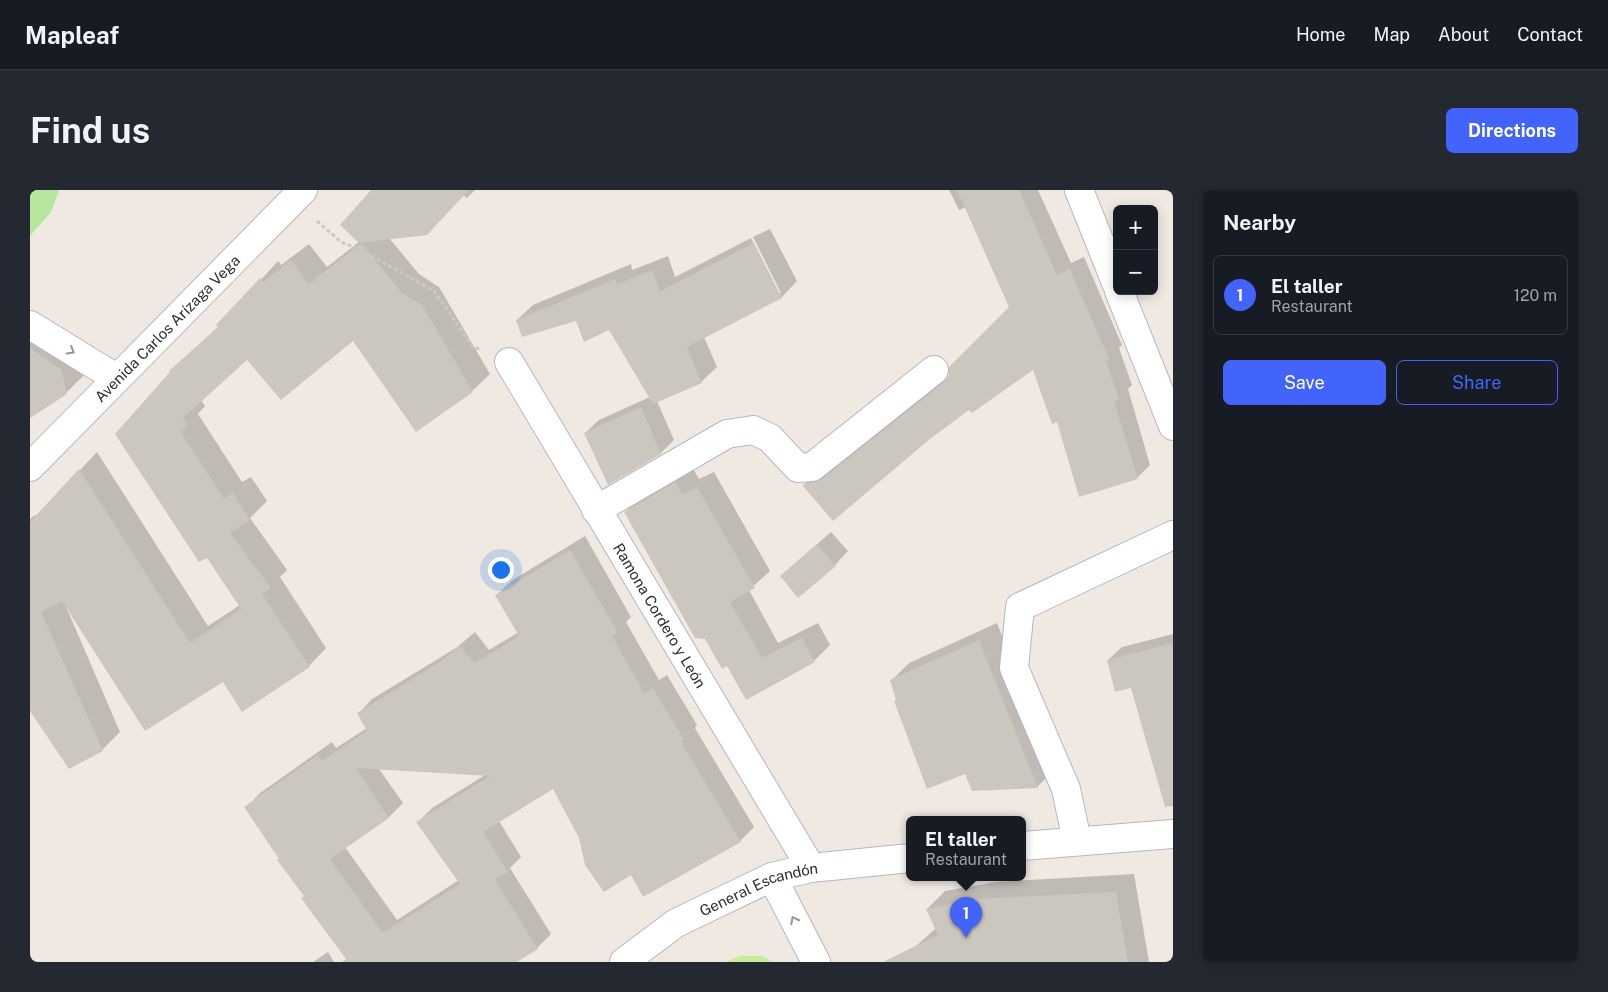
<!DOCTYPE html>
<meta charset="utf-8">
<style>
body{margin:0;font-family:"Public Sans",sans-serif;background:#242831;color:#f1f3f6}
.controls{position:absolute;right:15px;top:15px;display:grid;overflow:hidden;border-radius:8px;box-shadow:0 2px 12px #0003}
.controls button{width:45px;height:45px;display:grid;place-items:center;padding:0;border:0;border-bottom:1px solid #363941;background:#171b24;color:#f1f3f6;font:25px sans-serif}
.you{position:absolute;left:470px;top:379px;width:18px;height:18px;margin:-12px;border:4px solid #fff;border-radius:50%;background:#1a73e8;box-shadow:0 0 0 8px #1a73e833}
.badge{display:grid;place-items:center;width:32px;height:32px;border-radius:50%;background:#4264fb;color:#fff;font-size:16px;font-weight:700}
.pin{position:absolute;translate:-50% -41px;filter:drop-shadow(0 1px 2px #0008)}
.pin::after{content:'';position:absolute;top:26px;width:18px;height:15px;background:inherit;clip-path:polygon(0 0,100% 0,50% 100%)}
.popup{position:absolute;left:876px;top:626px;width:120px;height:65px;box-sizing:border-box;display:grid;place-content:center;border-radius:8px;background:#171b24;filter:drop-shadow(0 1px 4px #0005);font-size:16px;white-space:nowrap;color:#9ea1a6}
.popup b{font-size:19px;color:#f1f3f6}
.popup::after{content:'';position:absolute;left:50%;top:100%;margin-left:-10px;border:10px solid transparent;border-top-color:#171b24}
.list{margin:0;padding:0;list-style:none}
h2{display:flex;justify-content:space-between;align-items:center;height:65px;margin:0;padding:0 20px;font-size:21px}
h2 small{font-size:16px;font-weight:400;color:#9ea1a6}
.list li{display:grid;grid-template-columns:32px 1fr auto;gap:15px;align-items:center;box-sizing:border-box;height:80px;margin:0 10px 10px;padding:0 10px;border:1px solid #363941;border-radius:8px}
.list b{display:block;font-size:19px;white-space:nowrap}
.list p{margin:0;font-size:16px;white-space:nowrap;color:#9ea1a6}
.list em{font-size:16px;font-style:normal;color:#9ea1a6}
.actions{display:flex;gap:10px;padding:15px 20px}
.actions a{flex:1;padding:11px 0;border:1px solid #4264fb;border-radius:8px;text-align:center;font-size:18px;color:#4264fb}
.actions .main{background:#4264fb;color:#fff}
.map{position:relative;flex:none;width:1143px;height:772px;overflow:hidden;border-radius:8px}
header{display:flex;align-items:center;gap:30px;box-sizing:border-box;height:70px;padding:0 25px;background:#171b24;border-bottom:1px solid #363941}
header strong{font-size:24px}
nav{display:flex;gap:28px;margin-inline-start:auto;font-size:18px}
.intro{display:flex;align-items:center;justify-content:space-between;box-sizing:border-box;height:120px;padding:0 30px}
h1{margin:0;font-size:35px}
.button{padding:12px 22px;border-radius:8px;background:#4264fb;color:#fff;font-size:18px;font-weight:700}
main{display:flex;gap:30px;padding:0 30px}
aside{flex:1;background:#171b24;border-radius:8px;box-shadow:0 2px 12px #0003}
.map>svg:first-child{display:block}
.green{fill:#b6e59e}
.pitch{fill:#c9ec9a}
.shadow{fill:#0003;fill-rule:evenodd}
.building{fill:#cbc7bf;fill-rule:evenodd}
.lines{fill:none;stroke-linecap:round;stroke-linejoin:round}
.minor-casing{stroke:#b4b7c1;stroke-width:30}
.path{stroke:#c9c9c9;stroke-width:3;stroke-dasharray:4 2.5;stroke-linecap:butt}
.minor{stroke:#fff;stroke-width:28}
.oneway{stroke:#969696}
.labels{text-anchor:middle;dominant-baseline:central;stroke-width:4;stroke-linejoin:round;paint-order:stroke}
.street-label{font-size:15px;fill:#2e2e2e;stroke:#fff}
</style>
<header>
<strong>Mapleaf</strong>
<nav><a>Home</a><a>Map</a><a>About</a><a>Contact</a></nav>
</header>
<div class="intro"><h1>Find us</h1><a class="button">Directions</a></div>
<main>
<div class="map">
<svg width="1143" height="772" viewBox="0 0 1143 772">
<rect width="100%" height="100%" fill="#efe9e1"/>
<path class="green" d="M0,0H29L21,22L0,46Z"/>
<path class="pitch" d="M710,766H733L742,772H695Z"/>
<g class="shadow">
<path d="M342,0H445L437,8L433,5L359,48L389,84L409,97L460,184L442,201L324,149L217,168L171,210L175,216L168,224L212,292L221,287L237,311L220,328L257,380L250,387L296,458L279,476L193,491L34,412L90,542L72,560L0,519V329L5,325L6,327L67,262L178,436L210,415L177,366L87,244L141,181L189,136L248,71L251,75L279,54L297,77L329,52Z"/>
<path d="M919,0H1008L1041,73L1054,67L1092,155L1089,158L1102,195L1098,199L1120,275L1107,288L1028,231L1004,178L939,218L899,248L803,329L774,295L787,282L806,276L919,186L981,117L936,17L929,20Z"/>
<path d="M740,39L767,91L752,107L674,147L687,177L671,192L627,211L644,250L631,263L578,293L555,243L569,230L620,207L579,138L547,130H487L503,115L601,74L602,80L638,66L645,87L721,48L749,103H751L723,47Z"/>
<path d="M0,121L54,158L58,181L36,203L0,226Z"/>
<path d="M662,277L669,289L684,282L740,381L719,400L748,453L788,433L800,455L784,471L697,474L675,448L595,322L611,306Z"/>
<path d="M801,342L818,361L805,375L751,386Z"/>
<path d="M555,346L601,427L596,432L629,490L637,485L667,535L665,538L724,637L710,651L602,684L550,647L523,597L469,631L491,667L480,678L521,744L507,758L484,772H374L353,742L317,769L216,618L230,603L302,552L306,558L337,538L328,524L342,509L426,458L445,442L459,460L489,442L467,405L481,391ZM349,579L455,585L402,618L388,632L429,690L367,730L315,657L359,627L373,613Z"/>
<path d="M967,433L1024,580L1007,597L936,582L867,510L861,491L879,473Z"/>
<path d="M1143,444V566L1124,572L1102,497L1078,470L1092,457Z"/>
<path d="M1104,684L1119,772H891L884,758L906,738L897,719L915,701L966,692Z"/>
<path d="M298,762L304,772H283Z"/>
</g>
<g class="building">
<path d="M341,0H439L397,45L329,53L310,35Z"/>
<path d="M927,0H989L1027,85L1040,79L1079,169L1076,171L1089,209L1084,211L1108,289L1049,307L1027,232L1022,234L1003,180L942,223L939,220L900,249L803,331L772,295L792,289L914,192L919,185V177L979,117Z"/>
<path d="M331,53L371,102L392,115L443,202L386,242L323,151L251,210L217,170L153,228L158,235L150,241L194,309L203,303L220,330L200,343L241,398L232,404L280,477L212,522L193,492L115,541L32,411L11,422L73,561L39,579L0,521V332L49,279L160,453L211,419L177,368L169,372L85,244L140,182L139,181L188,137L186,135L230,88L233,92L261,70L279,94Z"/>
<path d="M724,53L752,108L657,157L672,193L623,214L579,140L554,152L546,131L492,147L486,130L585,89L587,94L622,80L630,101Z"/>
<path d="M0,158L32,180L37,204L0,228Z"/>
<path d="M611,217L631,264L578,295L554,243Z"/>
<path d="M645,292L653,305L667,297L725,398L700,412L732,468L772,448L785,472L716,510L697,476L692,479L675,449L665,448L594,322Z"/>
<path d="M787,354L806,376L768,408L750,386Z"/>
<path d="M540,360L588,443L582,446L614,503L623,498L654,550L651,552L711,652L613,707L601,685L574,702L555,675L549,648L523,599L453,642L478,682L465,690L508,759L487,772H312L316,769L271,708L274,706L247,670L249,669L214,617L288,565L292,571L337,541L327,523L410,472L430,456L444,473L489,446L465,405ZM326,578L460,586L386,632L430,694L353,743L300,669L359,628Z"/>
<path d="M949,450L1008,598L942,601L935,584L897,599L864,511L866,510L860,490Z"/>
<path d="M1143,453V616L1135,617L1101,498L1085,502L1077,470Z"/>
<path d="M1086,702L1098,772H853L908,745L896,719L947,709Z"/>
</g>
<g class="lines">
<g class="minor-casing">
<g id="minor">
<path d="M1049,0L1087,95"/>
<path d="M1089,101L1143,236"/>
<path d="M0,135L86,188"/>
<path id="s1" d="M479,172L781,678"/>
<path id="s2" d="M0,277L273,0"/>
<path d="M566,320L697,244L723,240L740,248L768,278L782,277L904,180"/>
<path d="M1047,651L1036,599L984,478L990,417L1143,345"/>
<path d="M992,656L1143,644"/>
<path d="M742,687L786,772"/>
<path id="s3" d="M594,772L646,733L742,687L781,678L880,668"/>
</g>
</g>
<path class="path" d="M287,31L311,52L331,60L404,101L442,156L451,160"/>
<use href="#minor" class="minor"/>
</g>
<defs><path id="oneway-chevron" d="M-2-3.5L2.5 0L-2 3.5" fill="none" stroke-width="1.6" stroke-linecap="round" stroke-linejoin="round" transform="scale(1.25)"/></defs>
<g class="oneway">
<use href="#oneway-chevron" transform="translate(41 161) rotate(31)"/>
<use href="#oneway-chevron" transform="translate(764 730) rotate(-117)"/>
</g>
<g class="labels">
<g class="street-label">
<text stroke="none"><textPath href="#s2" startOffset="195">Avenida Carlos Arízaga Vega</textPath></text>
<text stroke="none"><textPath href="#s1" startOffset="295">Ramona Cordero y León</textPath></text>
<text stroke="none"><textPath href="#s3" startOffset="155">General Escandón</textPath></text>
</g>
</g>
</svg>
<div class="controls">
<button>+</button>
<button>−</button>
</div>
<div class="you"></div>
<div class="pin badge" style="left:936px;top:748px">1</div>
<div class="popup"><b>El taller</b>Restaurant</div>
</div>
<aside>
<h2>Nearby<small></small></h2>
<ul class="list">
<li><span class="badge">1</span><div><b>El taller</b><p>Restaurant</p></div><em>120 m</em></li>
</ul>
<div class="actions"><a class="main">Save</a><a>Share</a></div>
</aside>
</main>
